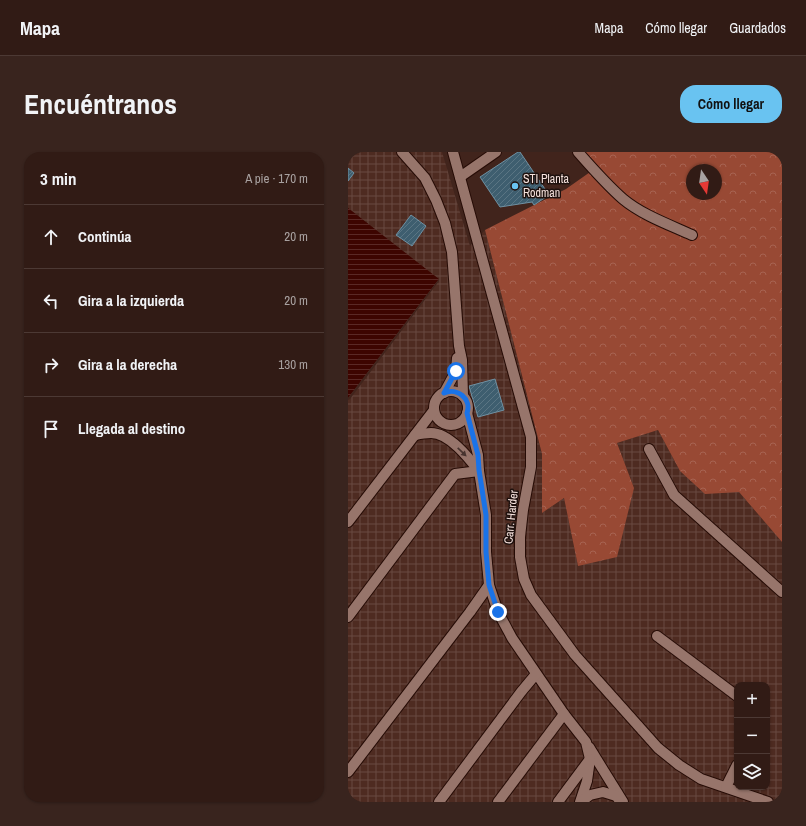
<!DOCTYPE html>
<html lang="es">
<meta charset="utf-8">
<style>
body{margin:0;font-family:"Archivo Narrow",sans-serif;background:#39241e;color:#f1f3f6}
.controls{position:absolute;right:12px;bottom:12px;display:grid;overflow:hidden;border-radius:8px;box-shadow:0 1px 3px #0004}
.controls button{width:36px;height:36px;display:grid;place-items:center;padding:0;border:0;border-bottom:1px solid #4c3934;background:#311b15;color:#f1f3f6;font:20px sans-serif}
.compass{position:absolute;left:338px;top:12px;width:36px;height:36px;border-radius:50%;background:#311b15;box-shadow:0 1px 3px #0004;rotate:167deg}
.stop{position:absolute;width:12px;height:12px;margin:-9px;border:3px solid #1a73e8;border-radius:50%;background:#fff}
.stop.end{background:#1a73e8;border-color:#fff;box-shadow:0 1px 4px #0008}
.list{margin:0;padding:0;list-style:none}
h2{display:flex;justify-content:space-between;align-items:center;height:52px;margin:0;padding:0 16px;font-size:17px}
h2 small{font-size:13px;font-weight:400;color:#a8a1a0}
.list li{display:grid;grid-template-columns:26px 1fr auto;gap:12px;align-items:center;box-sizing:border-box;height:64px;padding:0 16px;border-top:1px solid #4c3934}
.list b{display:block;font-size:15px;white-space:nowrap}
.list em{font-size:13px;font-style:normal;color:#a8a1a0}
.icon{flex:none;width:22px;height:22px;fill:none;stroke:currentColor;stroke-width:2;stroke-linecap:round;stroke-linejoin:round}
.map{position:relative;flex:none;width:434px;height:650px;overflow:hidden;border-radius:16px}
header{display:flex;align-items:center;gap:24px;box-sizing:border-box;height:56px;padding:0 20px;background:#311b15;border-bottom:1px solid #4c3934}
header strong{font-size:19px}
nav{display:flex;gap:22px;margin-inline-start:auto;font-size:14px}
.intro{display:flex;align-items:center;justify-content:space-between;box-sizing:border-box;height:96px;padding:0 24px}
h1{margin:0;font-size:28px}
.button{padding:10px 18px;border-radius:16px;background:#69c3f1;color:#111;font-size:14px;font-weight:700}
main{display:flex;gap:24px;padding:0 24px}
aside{flex:1;background:#311b15;border-radius:16px;box-shadow:0 1px 3px #0004}
.map>svg:first-child{display:block}
.industrial{fill:url(#industrial-grid);fill-rule:evenodd}
.forest{fill:url(#forest-crowns);fill-rule:evenodd}
.water{fill:url(#water-rules)}
.pier{fill:#41241c}
.building{fill:url(#building-hatch);stroke:#6f91a3}
.lines{fill:none;stroke-linecap:round;stroke-linejoin:round}
.minor-casing{stroke:#260c06;stroke-width:12}
.minor{stroke:#97756b;stroke-width:10}
.oneway{fill:#48342f}
.route{stroke:#1a73e8;stroke-width:5}
.poi-dot{fill:#69c3f1;stroke:#1e110e;stroke-width:1.5}
.labels{text-anchor:middle;dominant-baseline:central;stroke-width:3;stroke-linejoin:round;paint-order:stroke}
.poi-label{font-size:12px;fill:#f6e2dd;stroke:#1e110e;text-anchor:start}
.street-label{font-size:12px;fill:#f6e2dd;stroke:#1e110e}
</style>
<header>
<strong>Mapa</strong>
<nav><a>Mapa</a><a>Cómo llegar</a><a>Guardados</a></nav>
</header>
<div class="intro"><h1>Encuéntranos</h1><a class="button">Cómo llegar</a></div>
<main>
<aside>
<h2>3 min<small>A pie · 170 m</small></h2>
<ul class="list">
<li><svg class="icon" aria-label="ahead" viewBox="0 0 24 24"><path d="M12 20V5M6 11l6-6 6 6"/></svg><div><b>Continúa</b></div><em>20 m</em></li>
<li><svg class="icon" aria-label="left" viewBox="0 0 24 24"><path d="M17 20v-9H6M10 6l-5 5 5 5"/></svg><div><b>Gira a la izquierda</b></div><em>20 m</em></li>
<li><svg class="icon" aria-label="right" viewBox="0 0 24 24"><path d="M7 20v-9h11M14 6l5 5-5 5"/></svg><div><b>Gira a la derecha</b></div><em>130 m</em></li>
<li><svg class="icon" aria-label="arrive" viewBox="0 0 24 24"><path d="M6 21V4h12l-3 4 3 4H6"/></svg><div><b>Llegada al destino</b></div></li>
</ul>
</aside>
<div class="map">
<svg width="434" height="650" viewBox="0 0 434 650">
<defs>
<pattern id="industrial-grid" width="8" height="8" patternUnits="userSpaceOnUse"><rect width="8" height="8" fill="#4e2b21"/><path d="M0 4h8M4 0v8" fill="none" stroke="#684941"/></pattern>
<pattern id="forest-crowns" width="20" height="18" patternUnits="userSpaceOnUse"><rect width="20" height="18" fill="#984934"/><path d="M2 6a3 3 0 1 1 6 0M12 15a3 3 0 1 1 6 0" fill="none" stroke="#a76351"/></pattern>
<pattern id="water-rules" width="6" height="5" patternUnits="userSpaceOnUse"><rect width="6" height="5" fill="#3d0500"/><path d="M0 2.5h6" fill="none" stroke="#5a2925"/></pattern>
<pattern id="building-hatch" width="6" height="6" patternUnits="userSpaceOnUse"><rect width="6" height="6" fill="#3e5e6f"/><path d="M-1 1l2-2M0 6l6-6M5 7l2-2" fill="none" stroke="#5a7583"/></pattern>
</defs>
<rect width="100%" height="100%" fill="#41241c"/>
<path class="industrial" d="M0,0H94L122,94L137,78L194,302V361L216,346L230,414L286,336L269,291L310,278L332,319L391,340L434,390V650H0V246L90,127L0,56ZM389,533H419V635H389Z"/>
<path class="forest" d="M231,0H434V390L391,340L357,342L332,319L310,278L269,291L286,336L269,405L230,414L216,346L194,361V302L137,78L218,37L245,18ZM344,18H368V42H344Z"/>
<path class="water" d="M0,56L91,127L0,246Z"/>
<path class="pier" d="M91,127V129L2,247L0,248V246Z"/>
<g class="building">
<path d="M170,0H172L201,43L186,53L184,50L152,55L132,25Z"/>
<path d="M0,16L6,21L0,29Z"/>
<path d="M63,63L78,74L64,94L48,83Z"/>
<path d="M147,227L156,258L130,265L121,234Z"/>
</g>
<g class="lines">
<g class="minor-casing">
<g id="minor">
<path d="M54,0L77,26L88,48L97,71L104,100L111,194L114,208L115,244"/>
<path d="M105,0L183,285V315L175,358L172,385V405L176,427L183,443L227,503L310,596L331,613L353,627L420,650"/>
<path d="M230,0C244,16 259,33 275,47C294,63 322,73 344,83"/>
<path d="M112,25L148,0"/>
<circle cx="103" cy="256" r="17"/>
<path d="M96,241L108,219L109,206"/>
<path d="M119,261L130,303L131,319L138,363V400L141,433L150,460L164,486L216,562L238,590L242,607L239,629L232,650"/>
<path d="M67,283C72,282 78,281 83,281C101,281 120,305 131,319"/>
<path d="M301,297L326,343L434,440"/>
<path d="M0,370L86,258"/>
<path d="M0,465L107,322L131,319"/>
<path d="M309,484L389,544"/>
<path d="M241,595L275,650"/>
<path d="M0,620L122,460L141,433"/>
<path d="M378,635L389,613"/>
<path d="M91,650L173,540L188,522"/>
<path d="M150,650L216,562"/>
<path d="M210,650L242,607"/>
<path d="M233,650L242,643L255,640L268,644L272,649"/>
</g>
</g>
<use href="#minor" class="minor"/>
</g>
<defs><path id="oneway-solid" d="M-6-.8H1V-3.2L6.5 0L1 3.2V.8H-6Z"/></defs>
<use class="oneway" href="#oneway-solid" transform="translate(114 300) rotate(44)"/>
<g class="lines">
<path class="route" d="M108,219L96,241C109,235 124,247 119,261L130,303L131,318L138,363V400L141,433L150,460"/>
</g>
<circle class="poi-dot" cx="167" cy="34" r="4"/>
<g class="labels">
<g class="poi-label">
<text x="175" y="27">STI Planta<tspan x="175" dy="14">Rodman</tspan></text>
</g>
<g class="street-label">
<text transform="translate(163 365) rotate(-84)">Carr. Harder</text>
</g>
</g>
</svg>
<div class="controls">
<button>+</button>
<button>−</button>
<button><svg class="icon" aria-label="layers" viewBox="0 0 24 24"><path d="M12 4l9 5-9 5-9-5zM3 14l9 5 9-5"/></svg></button>
</div>
<svg class="compass" viewBox="-18 -18 36 36"><path d="M0-13l5 13h-10z" fill="#e53935"/><path d="M0 13l5-13h-10z" fill="#a8a1a0"/></svg>
<div class="stop" style="left:108px;top:219px"></div>
<div class="stop end" style="left:150px;top:460px"></div>
</div>
</main>
